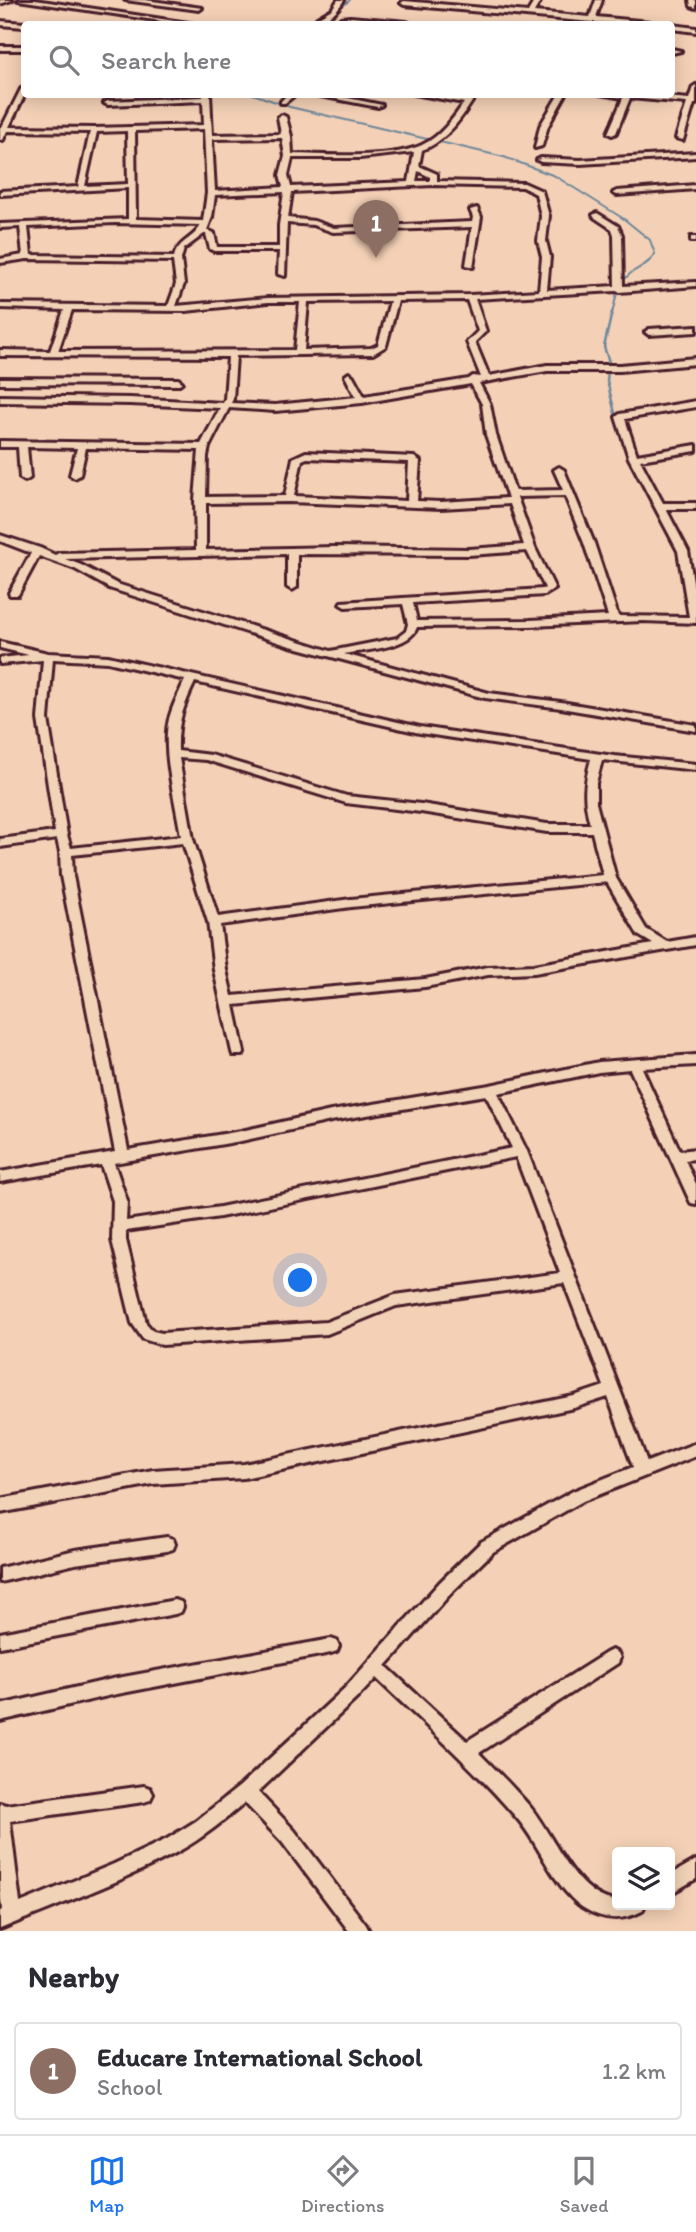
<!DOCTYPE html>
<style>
body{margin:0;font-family:Itim,sans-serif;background:#f7f7f7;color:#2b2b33}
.controls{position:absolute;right:21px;bottom:21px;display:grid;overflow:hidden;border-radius:7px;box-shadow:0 4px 18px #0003}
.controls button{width:63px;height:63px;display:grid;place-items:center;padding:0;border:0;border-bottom:2px solid #e1e1e2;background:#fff;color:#2b2b33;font:35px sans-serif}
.you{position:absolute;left:301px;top:1281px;width:24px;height:24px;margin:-18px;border:5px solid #fff;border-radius:50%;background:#1a73e8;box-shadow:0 0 0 10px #1a73e833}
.badge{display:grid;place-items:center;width:46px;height:46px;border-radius:50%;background:#1a73e8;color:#fff;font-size:23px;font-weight:700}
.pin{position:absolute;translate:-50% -58px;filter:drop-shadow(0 2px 4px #0008)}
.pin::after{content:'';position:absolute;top:37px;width:24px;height:21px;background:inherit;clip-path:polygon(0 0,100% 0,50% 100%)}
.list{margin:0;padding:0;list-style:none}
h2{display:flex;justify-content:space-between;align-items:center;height:91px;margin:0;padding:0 28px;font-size:30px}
h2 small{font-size:23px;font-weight:400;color:#7c7c81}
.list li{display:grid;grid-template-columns:46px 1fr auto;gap:21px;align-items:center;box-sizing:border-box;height:98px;margin:0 14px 14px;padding:0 14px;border:2px solid #e1e1e2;border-radius:7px}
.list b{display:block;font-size:26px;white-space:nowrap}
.list p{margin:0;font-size:23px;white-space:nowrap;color:#7c7c81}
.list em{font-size:23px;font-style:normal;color:#7c7c81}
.icon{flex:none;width:38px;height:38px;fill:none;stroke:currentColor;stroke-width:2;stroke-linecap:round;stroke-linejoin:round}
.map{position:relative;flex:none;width:696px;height:1931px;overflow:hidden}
.search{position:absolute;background:#fff;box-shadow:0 4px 18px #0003;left:21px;right:21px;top:21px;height:77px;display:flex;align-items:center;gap:18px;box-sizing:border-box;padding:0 24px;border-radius:7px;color:#7c7c81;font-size:26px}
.sheet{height:203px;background:#fff}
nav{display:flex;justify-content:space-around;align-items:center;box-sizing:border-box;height:98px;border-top:2px solid #e1e1e2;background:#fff;font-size:19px;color:#7c7c81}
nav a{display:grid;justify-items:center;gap:4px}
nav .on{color:#1a73e8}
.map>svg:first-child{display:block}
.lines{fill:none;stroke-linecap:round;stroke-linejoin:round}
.stream-far1{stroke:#6d879b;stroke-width:2}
.stream{stroke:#6d879b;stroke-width:2.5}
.minor-casing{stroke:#4a1f2b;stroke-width:6}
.minor{fill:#f1d4b7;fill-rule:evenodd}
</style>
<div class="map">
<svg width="696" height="1931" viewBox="0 0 696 1931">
<rect width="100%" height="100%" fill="#f4d1b6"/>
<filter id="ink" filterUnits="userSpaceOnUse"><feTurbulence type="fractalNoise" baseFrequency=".0143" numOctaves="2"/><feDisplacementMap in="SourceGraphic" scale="14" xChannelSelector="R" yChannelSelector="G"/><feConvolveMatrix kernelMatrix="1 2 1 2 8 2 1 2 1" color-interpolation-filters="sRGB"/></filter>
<g filter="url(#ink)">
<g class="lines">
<g class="stream-far1">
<path d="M305,24L330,16L350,0"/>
<path d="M253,94L290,107L504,157L555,176L624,219L650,240L655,254C648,268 628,269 622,284"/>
<path d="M612,314L617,293"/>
</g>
<g class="stream">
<path d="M610,365L604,347L612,312"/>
<path d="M608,370L607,381L619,429"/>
</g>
<g class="minor-casing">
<g id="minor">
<path d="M0,0H12L0,4Z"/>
<path d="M18,0H35L195,24H182Z"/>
<path d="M125,0H145L202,8L199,10Z"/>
<path d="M338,0H344C338,10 329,20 317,20V18L332,9Z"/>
<path d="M535,0H541L534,12L590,17L596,0H602L596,17L650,22L653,24L592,22L404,5L401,3L404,1L528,12Z"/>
<path d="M690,0H696V8L691,6Z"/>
<path d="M350,17L407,22L410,24L350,21H345L342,24H336L341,18Z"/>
<path d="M0,21L24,23L27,24H24V27L0,25Z"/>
<path d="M672,25L696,28V32L672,29Z"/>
<rect x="0" y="46" width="24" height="4"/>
<path d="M672,49L681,51L672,53Z"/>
<path d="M696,85V104H694L683,140L676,138L687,103L630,98L616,133L612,135L608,133L623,98L600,94H633L689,99L693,87Z"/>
<path d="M24,87L25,94L9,127L94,128L204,125L203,101L108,105L104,103L108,101L203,97V94H210L212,135L281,134L278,117L282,115L286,117L291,136L292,154C326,155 392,159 422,145C440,137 453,119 464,103L414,94H434L467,100L470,94H477C463,116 447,141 422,150L419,166L437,174V181L524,183L542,191L549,216L546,241L550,257L547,290L615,286L614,235L612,229L594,217L593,215L597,213L618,226L622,235L623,286L696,282V286L619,292L616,291L475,299L486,331L475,342L489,376L547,365H620L696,358V364L620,371H547L479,383L490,404L496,435L515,491L563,490L554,470L559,467L564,470L594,543L618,616L689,617L678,551L629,458L616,417L620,414L696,401V407L625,419L637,455L696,445V451L640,460L663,503H696V509H666L688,551L696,600V623L643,621L530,626L417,627C411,648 364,650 344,654L489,693L561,702L696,725V731L561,708L485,698L287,645L109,588L75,569L39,556L18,595H10L9,593L31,553L0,541V535L40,548L55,555L59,553L196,550L195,500L199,450L86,448L80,475L75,478L70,475L77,448L27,447L30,478L25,481L20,478L18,447H0V441L201,444L220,408L130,404L0,402V396L130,398L223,403L225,399L228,357L0,356V350L50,351L64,310L0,308V304L168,306L176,284L173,261L27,259L0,263V259L23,255L20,227L0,228V224L128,219V188L0,195V191L78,187L90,132L7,131L3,140H0V127H2L21,89ZM204,129L207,193L203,221L136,219L135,131ZM127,131L128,184L85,186L97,132ZM282,138L285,156L280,175L283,187L215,191L212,139ZM414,152L409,182L291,187L288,175L292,158H360ZM418,171L430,177V181H416ZM433,185L523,187L536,194L541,216L538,241L542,257L539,291L470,295L268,298L176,306L184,284L181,259L184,249L204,234H206L210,249L214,251H279L278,274L285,276L287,223L313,225L333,232L472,227L466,265L473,267L481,217L477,208L470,210L473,217L472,222L334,228L314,221L288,218L292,192ZM284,192L279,225V247H217L214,233L207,230L212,217L215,195ZM115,223L201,225C194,239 178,241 174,257L31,255L28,227ZM467,300L478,331L467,342L481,377L473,376L469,379L364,396L353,376L349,373L345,376L356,397L275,405L231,403L233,399L236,356L373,354L386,346L398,301ZM390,301L378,345L371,348L304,350L308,302ZM268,302H300L295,350L58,351L72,310L186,311ZM471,384L482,404L486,435L508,498L441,502L417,501L420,461L414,457L306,452L293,458L285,496L206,497L207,456L209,447L229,408L275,411L362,403ZM307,458L409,462L407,501L294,496L302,460ZM565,496L584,543L608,616L530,620L417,621L413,603L545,595L555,589L535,548L517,497ZM289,502L441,508L510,504L524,545L469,549L334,547L206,550V503ZM527,551L545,588L543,589L341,602L340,604L345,607L403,604L408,624L406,631L397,638L331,651L117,584L81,565L65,559L287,554V587L292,590L297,587V554L469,555Z"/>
<path d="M288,94H296L285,103H281V101Z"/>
<path d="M310,94H328L382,105L378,107Z"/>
<path d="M559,94H566L548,126L542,146L535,148L540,126Z"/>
<path d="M696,153V157L580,164L541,162L537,160L541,158L580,160Z"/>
<path d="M696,185V189L617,195L613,193L617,191Z"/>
<rect x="691" y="237" width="5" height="4"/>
<path d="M696,326V332L649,335L645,332L649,329Z"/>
<path d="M0,378L178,379L182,382L178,385L0,384Z"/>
<path d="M0,642L48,653L108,656L420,727L614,756L696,764V770L602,760L596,783V803L616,878L646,929L667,942L696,937V945L534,973L488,975L425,987L234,1005L244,1052L243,1055H233L232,1052L214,970L208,922L183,843L72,855L73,876L128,1150L241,1131L331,1111L490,1085L599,1062L696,1055V1065L642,1068L680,1151L696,1149V1159L685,1160L696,1184V1204L691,1203L689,1199L630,1069L599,1072L498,1093L527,1151L630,1416L647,1462L696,1443V1456L583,1501L493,1552L452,1592L386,1666L467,1741L606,1653L612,1650L618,1653L620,1658L618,1663L479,1753C497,1771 515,1789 531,1808C554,1837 577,1898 617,1901V1905H645L642,1911C621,1922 602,1920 582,1907C552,1885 540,1844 516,1817C473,1767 423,1723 376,1678L358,1697L258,1792L294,1830L366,1925L369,1931H349L282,1842L245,1803C224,1820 203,1838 179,1851C122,1882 60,1904 0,1929V1911L2,1910L0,1888V1803L6,1805L144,1786L150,1788L153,1794L150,1800L144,1802L10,1821L20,1903L114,1864L167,1839L196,1821L240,1786L346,1687L440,1582L481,1542L573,1491L633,1467L608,1397L574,1408L244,1478L153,1484L0,1513V1499L153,1470L244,1464L574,1396L604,1386L564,1283L396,1306L327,1334L162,1345L143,1339L132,1323L112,1240L113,1201L101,1165L0,1182V1172L115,1152L61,876L60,852L57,839L0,847V839L55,832L38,719L43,660L0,664V658L29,655L0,648ZM53,659L108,662L185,680C178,696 168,713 167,732C165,764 176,804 181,836L71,848L67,835L48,719ZM195,682L420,733L591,759C584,785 583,798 590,824H547L421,804L347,796L211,755L178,751C177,723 183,707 195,682ZM179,758L206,760L346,803L421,812L547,832H592L603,875L351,899L218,917L193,839ZM607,882L638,935L653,944L534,965L488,967L425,979L232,996L226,970L220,925L351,907ZM486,1095L512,1148L220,1207L126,1221L127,1201L114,1163L241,1141L331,1121ZM516,1157L560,1273L395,1295L326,1322L162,1333L153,1331L146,1323L126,1240V1231L220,1217Z"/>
<path d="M167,1537L173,1539L175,1544L173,1549L167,1551L75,1564L0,1582V1568L75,1550Z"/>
<path d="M175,1600L181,1602L183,1607L181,1612L175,1614L0,1647V1633Z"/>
<path d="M331,1639L337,1641L339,1646L337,1651L331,1653L112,1695L0,1721V1705L112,1679Z"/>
<path d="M696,1860V1879L670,1894V1875Z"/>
</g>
</g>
<use href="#minor" class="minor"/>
</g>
</g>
</svg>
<div class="controls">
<button><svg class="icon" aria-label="layers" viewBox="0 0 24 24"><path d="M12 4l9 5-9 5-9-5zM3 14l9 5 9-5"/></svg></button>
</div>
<div class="you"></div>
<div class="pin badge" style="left:376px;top:258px;background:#8d6e63">1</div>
<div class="search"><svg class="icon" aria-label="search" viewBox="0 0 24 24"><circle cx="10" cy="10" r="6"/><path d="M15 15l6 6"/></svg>Search here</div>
</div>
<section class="sheet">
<h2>Nearby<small></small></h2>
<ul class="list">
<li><span class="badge" style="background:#8d6e63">1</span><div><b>Educare International School</b><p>School</p></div><em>1.2 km</em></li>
</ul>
</section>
<nav>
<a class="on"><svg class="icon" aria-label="map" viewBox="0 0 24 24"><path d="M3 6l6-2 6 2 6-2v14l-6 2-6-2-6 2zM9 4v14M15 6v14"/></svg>Map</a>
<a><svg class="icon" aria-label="directions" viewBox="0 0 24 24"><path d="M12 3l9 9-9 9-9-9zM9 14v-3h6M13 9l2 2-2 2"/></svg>Directions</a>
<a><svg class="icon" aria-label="saved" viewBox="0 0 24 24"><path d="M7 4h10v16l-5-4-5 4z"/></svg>Saved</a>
</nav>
